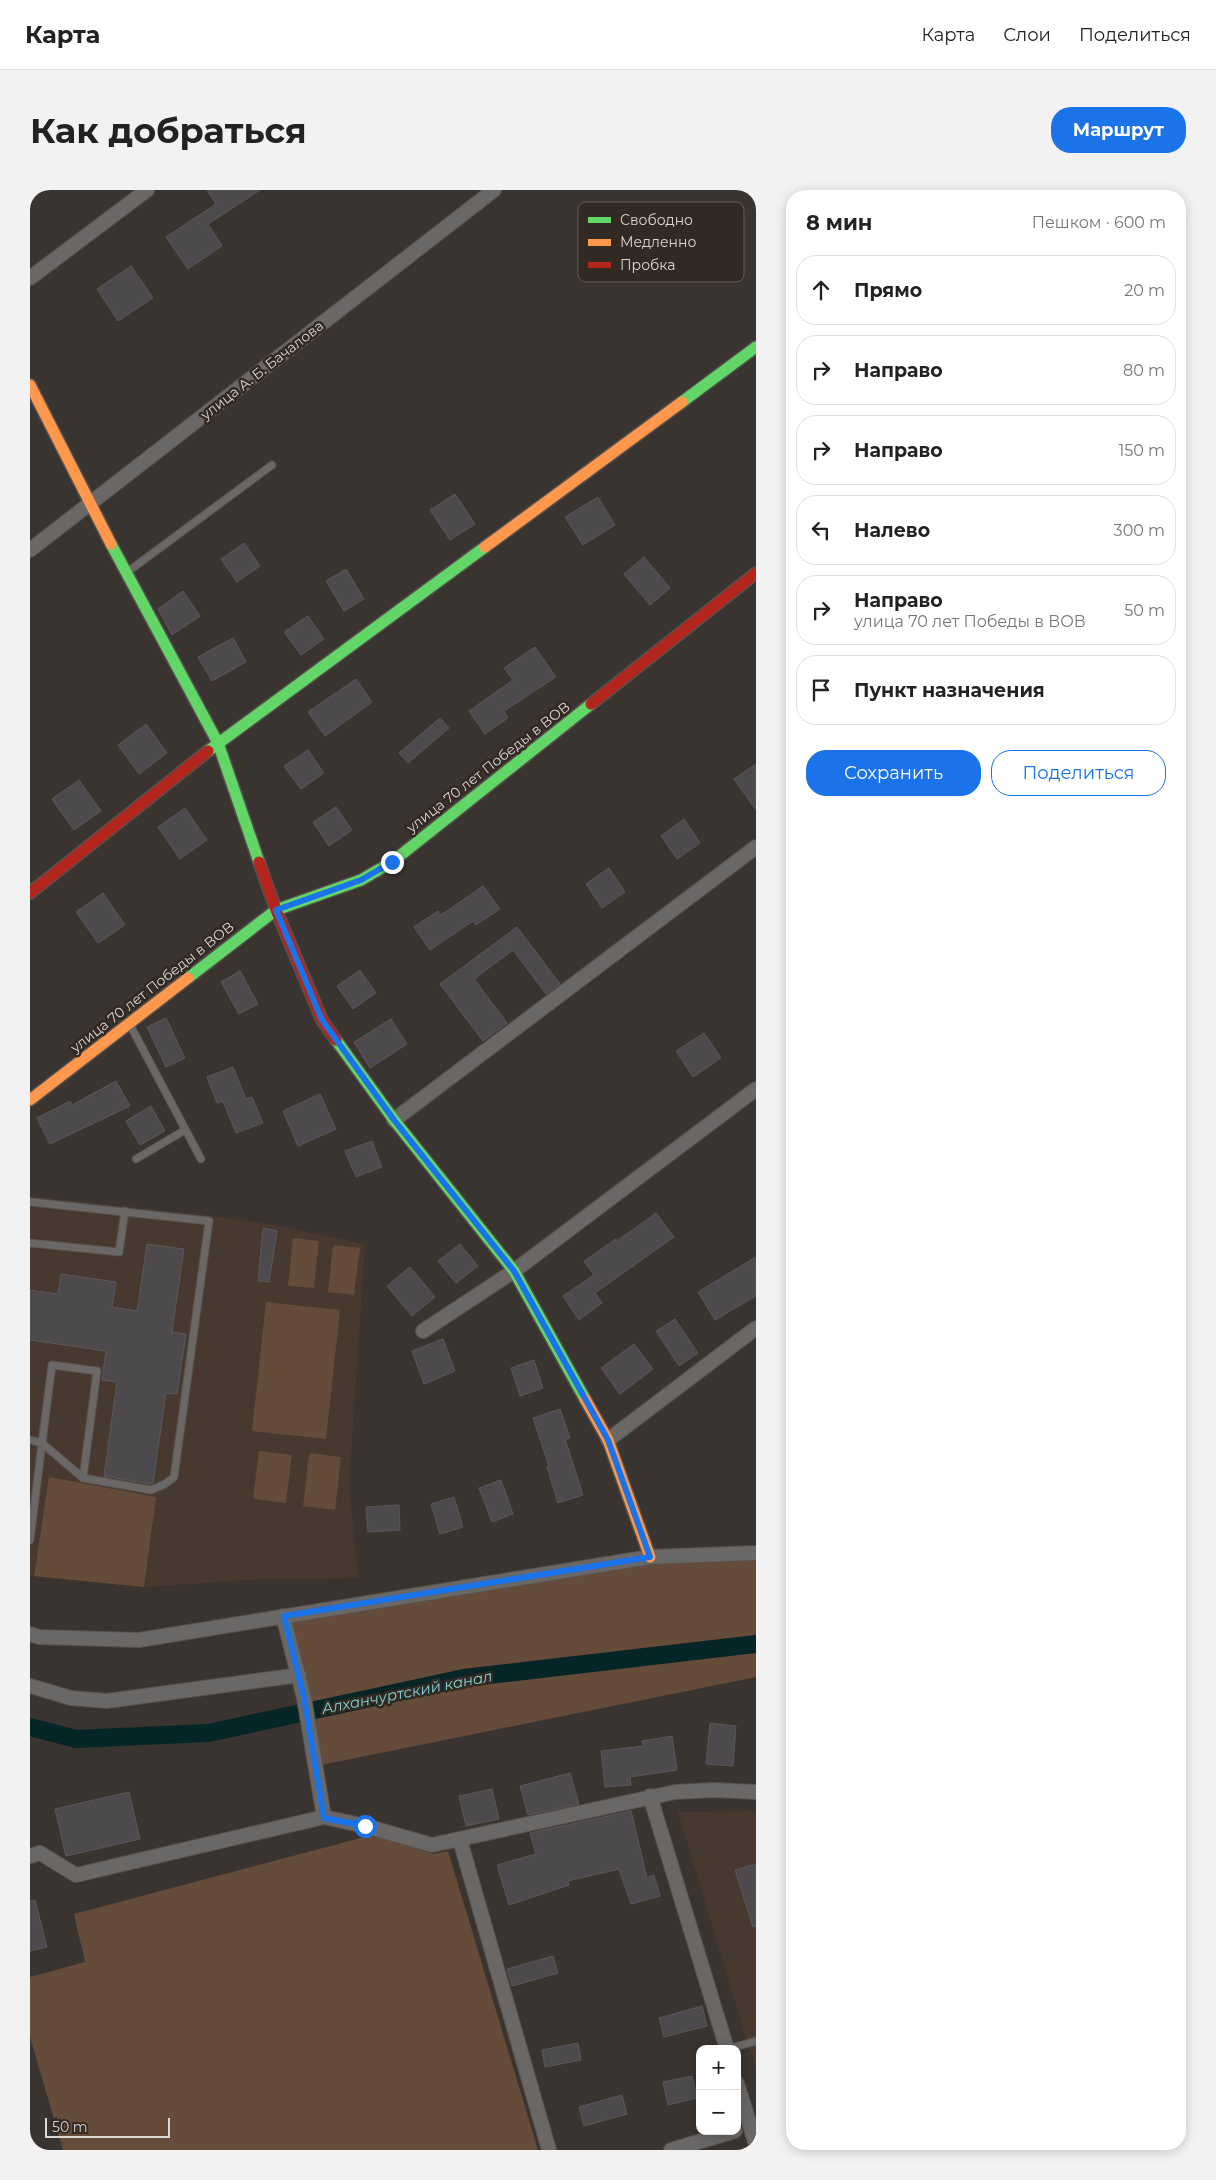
<!DOCTYPE html>
<html lang="ru">
<meta charset="utf-8">
<style>
body{margin:0;font-family:Montserrat,sans-serif;background:#f2f2f2;color:#222}
.controls{position:absolute;right:15px;bottom:15px;display:grid;overflow:hidden;border-radius:10px;box-shadow:0 2px 12px #0003}
.controls button{width:45px;height:45px;display:grid;place-items:center;padding:0;border:0;border-bottom:1px solid #e0e0e0;background:#fff;color:#222;font:25px sans-serif}
.scale{position:absolute;left:15px;bottom:12px;width:125px;box-sizing:border-box;padding-left:5px;border:2px solid #dcd6d2;border-top:0;font-size:14px;line-height:18px;white-space:nowrap;color:#dcd6d2;-webkit-text-stroke:4px #322923;paint-order:stroke}
.stop{position:absolute;width:15px;height:15px;margin:-11px;border:4px solid #1a73e8;border-radius:50%;background:#fff}
.stop.end{background:#1a73e8;border-color:#fff;box-shadow:0 1px 5px #0008}
.list{margin:0;padding:0;list-style:none}
h2{display:flex;justify-content:space-between;align-items:center;height:65px;margin:0;padding:0 20px;font-size:21px}
h2 small{font-size:16px;font-weight:400;color:#767676}
.list li{display:grid;grid-template-columns:32px 1fr auto;gap:15px;align-items:center;box-sizing:border-box;height:70px;margin:0 10px 10px;padding:0 10px;border:1px solid #e0e0e0;border-radius:20px}
.list b{display:block;font-size:19px;white-space:nowrap}
.list p{margin:0;font-size:16px;white-space:nowrap;color:#767676}
.list em{font-size:16px;font-style:normal;color:#767676}
.actions{display:flex;gap:10px;padding:15px 20px}
.actions a{flex:1;padding:11px 0;border:1px solid #1a73e8;border-radius:20px;text-align:center;font-size:18px;color:#1a73e8}
.actions .main{background:#1a73e8;color:#fff}
.icon{flex:none;width:28px;height:28px;fill:none;stroke:currentColor;stroke-width:2;stroke-linecap:round;stroke-linejoin:round}
.map{position:relative;flex:none;width:726px;height:1960px;overflow:hidden;border-radius:20px}
header{display:flex;align-items:center;gap:30px;box-sizing:border-box;height:70px;padding:0 25px;background:#fff;border-bottom:1px solid #e0e0e0}
header strong{font-size:24px}
nav{display:flex;gap:28px;margin-inline-start:auto;font-size:18px}
.intro{display:flex;align-items:center;justify-content:space-between;box-sizing:border-box;height:120px;padding:0 30px}
h1{margin:0;font-size:35px}
.button{padding:12px 22px;border-radius:20px;background:#1a73e8;color:#fff;font-size:18px;font-weight:700}
main{display:flex;gap:30px;padding:0 30px}
aside{flex:1;background:#fff;border-radius:20px;box-shadow:0 2px 12px #0003}
.map>svg:first-child{display:block}
.built{fill:#47392f}
.green{fill:#654c3a}
.lines{fill:none;stroke-linecap:round;stroke-linejoin:round}
.canal{stroke:#052526;stroke-width:18}
.building{fill:#4d4a4e;stroke:#5a5858}
.lane-casing{stroke:#56514e;stroke-width:9}
.street-casing{stroke:#56514e;stroke-width:16}
.fast-casing{stroke:#56514e;stroke-width:14}
.slow-casing{stroke:#56514e;stroke-width:14}
.jam-casing{stroke:#56514e;stroke-width:14}
.lane{stroke:#6a6767;stroke-width:7}
.street{stroke:#6a6767;stroke-width:14}
.fast{stroke:#63d668;stroke-width:11}
.slow{stroke:#ff974d;stroke-width:11}
.jam{stroke:#b3261e;stroke-width:11}
.route{stroke:#1a73e8;stroke-width:6}
.labels{text-anchor:middle;dominant-baseline:central;stroke-width:5;stroke-linejoin:round;paint-order:stroke}
.street-label{font-size:14px;fill:#dcd6d2;stroke:#322923}
.water-label{font-size:15px;font-style:italic;fill:#80d2d6;stroke:#322923}
.key{fill:#322923;stroke:#655d58;stroke-width:1}
.key-label{font-size:14px;fill:#dcd6d2}
</style>
<header>
<strong>Карта</strong>
<nav><a>Карта</a><a>Слои</a><a>Поделиться</a></nav>
</header>
<div class="intro"><h1>Как добраться</h1><a class="button">Маршрут</a></div>
<main>
<div class="map">
<svg width="726" height="1960" viewBox="0 0 726 1960">
<rect width="100%" height="100%" fill="#393430"/>
<g class="built">
<path d="M0,1006L192,1027L255,1037L335,1054L319,1294L328,1388L233,1389L114,1397L0,1386Z"/>
<path d="M726,1621V1881L648,1622Z"/>
</g>
<g class="green">
<path d="M263,1048L289,1051L284,1098L258,1096Z"/>
<path d="M303,1055L330,1058L324,1105L298,1102Z"/>
<path d="M236,1112L310,1120L296,1249L222,1241Z"/>
<path d="M229,1261L262,1265L256,1313L223,1309Z"/>
<path d="M279,1263L311,1267L305,1320L273,1316Z"/>
<path d="M19,1287L126,1307L114,1397L4,1386Z"/>
<path d="M726,1363V1487L286,1576L253,1426L620,1367Z"/>
<path d="M342,1645L403,1664L418,1661L508,1960H33L0,1847V1787L55,1772L44,1724Z"/>
</g>
<g class="lines">
<path class="canal" d="M0,1537L46,1549L178,1543L434,1488L726,1454"/>
</g>
<g class="building">
<path d="M177,0H230L178,34L192,56L158,79L136,47L186,14Z"/>
<path d="M101,76L123,108L88,131L67,99Z"/>
<path d="M425,304L445,334L420,350L400,320Z"/>
<path d="M568,307L585,335L553,355L535,327Z"/>
<path d="M214,353L230,376L207,392L191,369Z"/>
<path d="M614,367L640,398L620,415L594,384Z"/>
<path d="M316,379L334,409L314,421L296,391Z"/>
<path d="M153,401L170,426L142,445L128,419Z"/>
<path d="M278,426L294,449L271,465L254,442Z"/>
<path d="M203,448L216,472L182,491L168,467Z"/>
<path d="M505,457L526,487L474,521L478,528L455,544L439,521L483,490L474,478Z"/>
<path d="M326,489L342,512L295,546L278,522Z"/>
<path d="M410,528L419,538L378,573L369,563Z"/>
<path d="M116,534L137,563L109,584L88,555Z"/>
<path d="M278,560L294,583L271,599L254,576Z"/>
<path d="M726,574V620L704,589Z"/>
<path d="M49,590L71,621L44,640L22,609Z"/>
<path d="M306,617L322,640L299,656L283,632Z"/>
<path d="M155,618L177,650L150,669L128,637Z"/>
<path d="M654,629L670,653L647,669L631,646Z"/>
<path d="M579,678L595,702L572,718L556,694Z"/>
<path d="M453,696L470,719L446,735L443,731L400,760L384,737L408,721L411,725Z"/>
<path d="M73,703L95,735L68,753L46,722Z"/>
<path d="M487,737L530,794L516,804L483,760L444,789L477,833L453,851L410,794Z"/>
<path d="M330,780L346,803L323,819L307,796Z"/>
<path d="M210,781L228,814L209,824L191,792Z"/>
<path d="M136,828L155,868L136,877L117,837Z"/>
<path d="M361,829L377,854L340,878L324,852Z"/>
<path d="M674,843L691,868L663,887L646,861Z"/>
<path d="M203,877L216,909L222,907L233,933L206,943L193,911L187,913L177,887Z"/>
<path d="M86,891L100,916L20,954L7,928L40,911L42,915Z"/>
<path d="M290,904L306,939L268,956L253,921Z"/>
<path d="M121,916L135,941L110,955L96,931Z"/>
<path d="M342,951L352,977L326,987L315,961Z"/>
<path d="M626,1023L644,1047L565,1103L572,1113L549,1130L533,1106L564,1085L554,1071L586,1049L587,1051Z"/>
<path d="M233,1038L247,1041L239,1092L228,1091Z"/>
<path d="M117,1054L154,1059L142,1142L156,1144L147,1204L136,1203L123,1293L120,1294L74,1286L87,1192L72,1190L76,1161L0,1150V1100L28,1104L31,1084L86,1092L82,1117L107,1121Z"/>
<path d="M430,1054L448,1076L426,1093L408,1071Z"/>
<path d="M726,1067V1106L685,1130L668,1102Z"/>
<path d="M380,1077L405,1107L382,1126L357,1096Z"/>
<path d="M645,1129L668,1163L649,1176L626,1141Z"/>
<path d="M413,1149L425,1181L394,1194L382,1161Z"/>
<path d="M604,1154L623,1179L590,1204L571,1178Z"/>
<path d="M504,1170L513,1198L490,1206L481,1178Z"/>
<path d="M530,1219L540,1248L535,1249L553,1305L528,1313L517,1277L519,1276L503,1228Z"/>
<path d="M471,1290L483,1324L462,1332L449,1298Z"/>
<path d="M424,1307L433,1337L410,1344L401,1314Z"/>
<path d="M369,1315L370,1340L338,1342L336,1317Z"/>
<path d="M680,1533L706,1536L703,1576L676,1574Z"/>
<path d="M642,1546L647,1580L600,1587L601,1595L575,1597L571,1561L613,1556L612,1551Z"/>
<path d="M540,1583L549,1614L498,1625L490,1596Z"/>
<path d="M462,1599L469,1629L436,1636L429,1606Z"/>
<path d="M99,1602L110,1649L36,1666L25,1619Z"/>
<path d="M601,1621L617,1688L624,1685L630,1706L601,1714L589,1679L538,1691L539,1695L479,1715L467,1675L506,1664L500,1643Z"/>
<path d="M726,1674V1736L723,1737L705,1680Z"/>
<path d="M5,1710L17,1757L0,1761V1711Z"/>
<path d="M523,1766L528,1783L482,1796L477,1779Z"/>
<path d="M672,1816L677,1836L634,1847L629,1828Z"/>
<path d="M548,1853L551,1870L515,1877L512,1860Z"/>
<path d="M662,1886L667,1908L638,1915L633,1892Z"/>
<path d="M592,1905L597,1924L554,1936L549,1917Z"/>
</g>
<g class="lines">
<g class="lane-casing">
<g id="lane">
<path d="M96,383L242,275"/>
<path d="M99,833L171,969"/>
<path d="M106,969L155,940"/>
<path d="M0,1012L179,1031L144,1287L135,1294L121,1300L53,1288L12,1253L22,1175L67,1181L53,1288"/>
<path d="M0,1053L89,1062L95,1021"/>
<path d="M0,1250L12,1253L0,1350"/>
<path d="M697,1859L726,1851"/>
</g>
</g>
<g class="street-casing">
<g id="street">
<path d="M0,88L117,0"/>
<path d="M0,360L464,0"/>
<path d="M364,930L726,657"/>
<path d="M393,1141L484,1081L726,899"/>
<path d="M578,1250L726,1138"/>
<path d="M253,1426L274,1508L294,1627"/>
<path d="M0,1444L9,1447L109,1450L620,1367L726,1363"/>
<path d="M0,1496L41,1508L77,1511L269,1485"/>
<path d="M620,1606L697,1859"/>
<path d="M430,1650L519,1960"/>
<path d="M0,1666L10,1663L46,1685L294,1627L335,1636L402,1655L645,1602L684,1600L726,1602"/>
<path d="M707,1893L726,1955"/>
<path d="M641,1960L705,1941"/>
</g>
</g>
<g class="fast-casing">
<g id="fast">
<path d="M652,212L726,157"/>
<path d="M81,354L188,553L229,672"/>
<path d="M178,561L455,357"/>
<path d="M158,788L246,720L331,690L362,672L561,514"/>
<path d="M306,850L364,930L484,1081L555,1209"/>
</g>
</g>
<g class="slow-casing">
<g id="slow">
<path d="M0,195L81,354"/>
<path d="M455,357L652,212"/>
<path d="M0,910L158,788"/>
<path d="M555,1209L578,1250L620,1367"/>
</g>
</g>
<g class="jam-casing">
<g id="jam">
<path d="M561,514L726,383"/>
<path d="M229,672L246,720L292,830L306,850"/>
<path d="M0,703L178,561"/>
</g>
</g>
<use href="#lane" class="lane"/>
<use href="#street" class="street"/>
<use href="#fast" class="fast"/>
<use href="#slow" class="slow"/>
<use href="#jam" class="jam"/>
</g>
<g class="lines">
<path class="route" d="M335,1636L294,1628L274,1508L254,1426L620,1367L578,1250L484,1081L364,930L292,830L246,720L331,690L362,672"/>
</g>
<g class="labels">
<g class="street-label">
<text transform="translate(232 180) rotate(-38)">улица А. Б. Бачалова</text>
<text transform="translate(458 577) rotate(-38)">улица 70 лет Победы в ВОВ</text>
<text transform="translate(122 797) rotate(-38)">улица 70 лет Победы в ВОВ</text>
</g>
<g class="water-label">
<text transform="translate(377 1502) rotate(-11)">Алханчуртский канал</text>
</g>
</g>
<rect x="548" y="12" width="166" height="80" rx="8" class="key"/>
<rect x="558" y="27" width="23" height="6" fill="#63d668"/>
<rect x="558" y="49" width="23" height="7" fill="#ff974d"/>
<rect x="558" y="72" width="23" height="6" fill="#b3261e"/>
<g class="key-label">
<text x="590" y="35">Свободно</text>
<text x="590" y="57">Медленно</text>
<text x="590" y="80">Пробка</text>
</g>
</svg>
<div class="controls">
<button>+</button>
<button>−</button>
</div>
<div class="scale">50 m</div>
<div class="stop" style="left:335px;top:1636px"></div>
<div class="stop end" style="left:362px;top:672px"></div>
</div>
<aside>
<h2>8 мин<small>Пешком · 600 m</small></h2>
<ul class="list">
<li><svg class="icon" aria-label="ahead" viewBox="0 0 24 24"><path d="M12 20V5M6 11l6-6 6 6"/></svg><div><b>Прямо</b></div><em>20 m</em></li>
<li><svg class="icon" aria-label="right" viewBox="0 0 24 24"><path d="M7 20v-9h11M14 6l5 5-5 5"/></svg><div><b>Направо</b></div><em>80 m</em></li>
<li><svg class="icon" aria-label="right" viewBox="0 0 24 24"><path d="M7 20v-9h11M14 6l5 5-5 5"/></svg><div><b>Направо</b></div><em>150 m</em></li>
<li><svg class="icon" aria-label="left" viewBox="0 0 24 24"><path d="M17 20v-9H6M10 6l-5 5 5 5"/></svg><div><b>Налево</b></div><em>300 m</em></li>
<li><svg class="icon" aria-label="right" viewBox="0 0 24 24"><path d="M7 20v-9h11M14 6l5 5-5 5"/></svg><div><b>Направо</b><p>улица 70 лет Победы в ВОВ</p></div><em>50 m</em></li>
<li><svg class="icon" aria-label="arrive" viewBox="0 0 24 24"><path d="M6 21V4h12l-3 4 3 4H6"/></svg><div><b>Пункт назначения</b></div></li>
</ul>
<div class="actions"><a class="main">Сохранить</a><a>Поделиться</a></div>
</aside>
</main>
